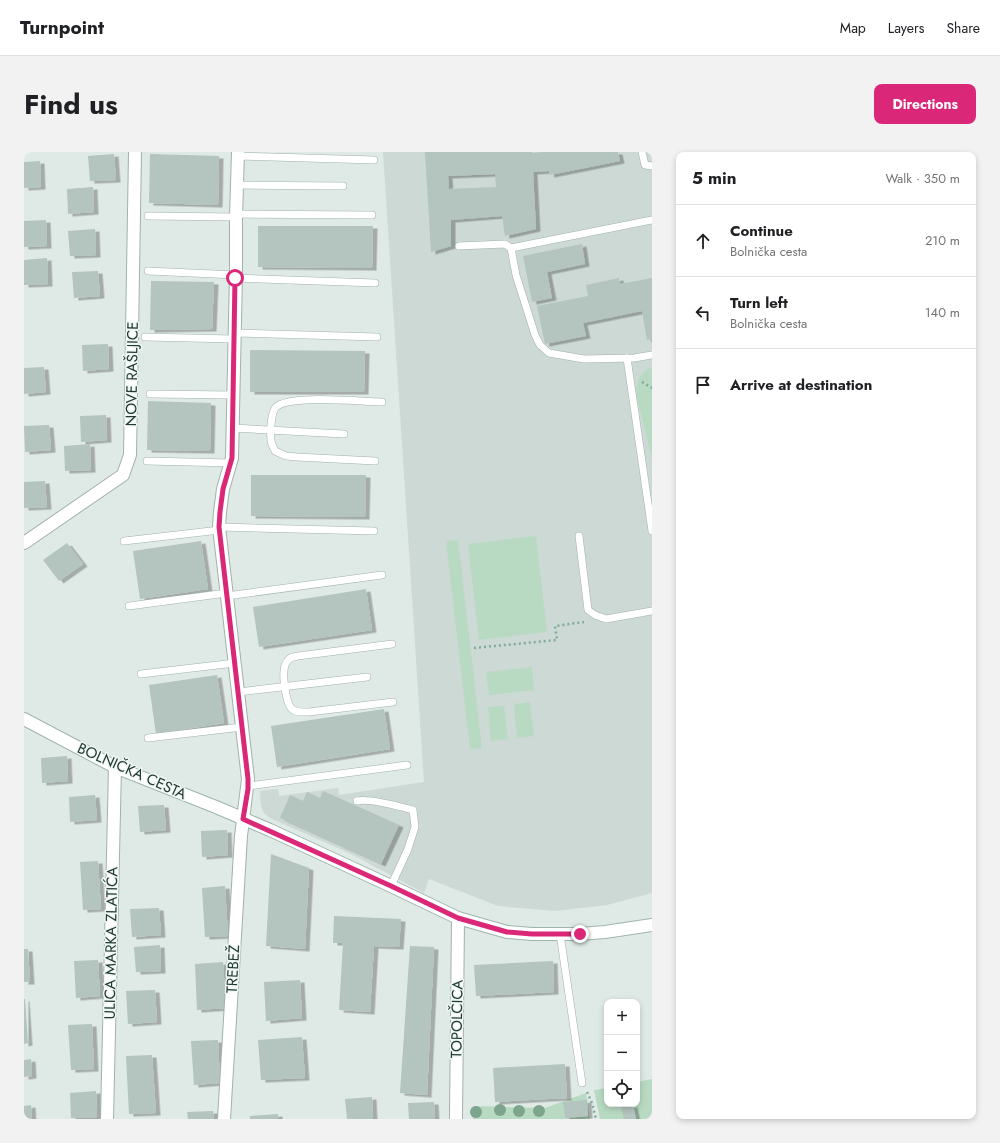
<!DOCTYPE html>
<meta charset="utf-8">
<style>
body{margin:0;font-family:Jost,sans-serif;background:#f2f2f2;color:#202124}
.controls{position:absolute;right:12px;bottom:12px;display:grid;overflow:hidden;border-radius:8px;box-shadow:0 2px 6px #0003}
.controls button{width:36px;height:36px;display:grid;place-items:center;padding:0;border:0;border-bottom:1px solid #e0e0e0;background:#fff;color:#202124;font:20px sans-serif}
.stop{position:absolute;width:12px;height:12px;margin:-9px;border:3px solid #db2777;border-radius:50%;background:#fff}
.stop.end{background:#db2777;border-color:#fff;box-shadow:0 1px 4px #0008}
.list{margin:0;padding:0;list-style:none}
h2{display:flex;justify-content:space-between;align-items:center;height:52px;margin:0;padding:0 16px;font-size:17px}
h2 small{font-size:13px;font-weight:400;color:#757577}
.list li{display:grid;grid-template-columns:26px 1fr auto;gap:12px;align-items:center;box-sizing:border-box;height:72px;padding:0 16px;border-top:1px solid #e0e0e0}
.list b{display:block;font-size:15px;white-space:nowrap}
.list p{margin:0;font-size:13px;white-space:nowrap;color:#757577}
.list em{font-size:13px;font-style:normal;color:#757577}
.icon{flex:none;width:22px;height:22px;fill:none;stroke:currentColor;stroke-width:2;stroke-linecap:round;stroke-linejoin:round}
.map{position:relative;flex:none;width:628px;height:967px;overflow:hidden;border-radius:8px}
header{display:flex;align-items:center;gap:24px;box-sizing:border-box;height:56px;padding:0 20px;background:#fff;border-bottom:1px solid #e0e0e0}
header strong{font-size:19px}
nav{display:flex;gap:22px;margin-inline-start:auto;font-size:14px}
.intro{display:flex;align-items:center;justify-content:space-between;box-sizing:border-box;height:96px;padding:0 24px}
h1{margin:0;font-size:28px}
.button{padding:10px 18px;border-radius:8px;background:#db2777;color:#fff;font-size:14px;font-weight:700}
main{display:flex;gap:24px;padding:0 24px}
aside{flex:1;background:#fff;border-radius:8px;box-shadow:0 2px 6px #0003}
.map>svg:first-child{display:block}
.built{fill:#cdd9d4}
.green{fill:#b8dac2}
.building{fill:#b4c4be;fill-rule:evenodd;filter:url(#shadow)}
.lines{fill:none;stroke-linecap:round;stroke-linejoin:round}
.lane-casing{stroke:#a2b1ac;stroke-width:8}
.street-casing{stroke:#a2b1ac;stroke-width:14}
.secondary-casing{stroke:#9eb5ad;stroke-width:14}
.path{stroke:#80ac9f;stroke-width:2.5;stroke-dasharray:2 3;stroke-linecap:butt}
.lane{stroke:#fff;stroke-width:7}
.street{stroke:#fff;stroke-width:12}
.secondary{stroke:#fff;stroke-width:12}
.tree{fill:#7da58e}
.route{stroke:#db2777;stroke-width:5}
.labels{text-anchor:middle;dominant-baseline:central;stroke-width:3;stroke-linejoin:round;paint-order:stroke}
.street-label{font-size:15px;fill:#203932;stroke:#eff6f3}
</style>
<header>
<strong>Turnpoint</strong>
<nav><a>Map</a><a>Layers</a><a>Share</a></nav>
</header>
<div class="intro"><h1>Find us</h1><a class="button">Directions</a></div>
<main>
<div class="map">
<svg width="628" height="967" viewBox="0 0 628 967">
<defs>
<filter id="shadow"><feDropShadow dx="4.5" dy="2.5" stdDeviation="0" flood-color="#0004"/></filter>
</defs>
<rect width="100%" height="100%" fill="#dfe9e5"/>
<path class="built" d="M359,0H628V741L583,753L531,759L474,754L405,727L400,741L327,702L246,666L240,661L237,654L236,639L254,637L255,644L314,636L315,643L400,630Z"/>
<g class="green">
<path d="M628,215V306L614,250L612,237L615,226L621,219Z"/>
<path d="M512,384L523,480L455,488L444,392Z"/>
<path d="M434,388L458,596L446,597L422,389Z"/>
<path d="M508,515L510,538L465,543L462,520Z"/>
<path d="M506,550L510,584L493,586L490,552Z"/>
<path d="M480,554L484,587L467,589L464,555Z"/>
<path d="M628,927V967H576L570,938L583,936V952H613V930Z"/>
<path d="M562,941L566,967H449V954L521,956Z"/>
</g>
<g class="building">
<path d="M401,0H508V1L520,0H594L596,9L526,23L525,19L509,20L512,77L481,84L478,64L427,68V94L407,100ZM471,22L472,35L425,37L424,24Z"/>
<path d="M90,2L92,28L66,29L64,4Z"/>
<path d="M126,2L195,4L194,53L125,51Z"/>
<path d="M16,9L17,35L0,36V10Z"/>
<path d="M69,35L70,60L44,62L43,37Z"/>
<path d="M22,68L23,94L0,95V69Z"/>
<path d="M234,74H349L348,116L234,115Z"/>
<path d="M71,77L72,103L46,104L44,79Z"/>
<path d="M558,92L561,112L523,120L528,146L508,150L499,104Z"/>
<path d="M23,106L24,132L0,133V108Z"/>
<path d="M74,119L76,144L50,146L48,120Z"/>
<path d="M595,126L596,132L628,126V187L623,188L618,159L559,171L562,184L521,192L513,154L564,144L562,133Z"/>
<path d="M127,129L190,130L188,177L126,178Z"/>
<path d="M84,192L85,217L59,219L58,193Z"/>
<path d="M226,198L341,199L340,240H226Z"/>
<path d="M20,215L22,240L0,242V216Z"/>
<path d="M124,249L187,251L186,299L123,298Z"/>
<path d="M82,263L83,288L57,290L56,264Z"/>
<path d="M25,273L27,298L1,300L0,274Z"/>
<path d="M66,292L67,318L41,319L40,294Z"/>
<path d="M227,323H342L341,365L227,364Z"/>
<path d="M21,329L23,355L0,356V330Z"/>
<path d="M177,389L184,437L116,447L109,399Z"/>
<path d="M43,391L59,412L35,429L19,408Z"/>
<path d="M342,437L348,478L235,495L229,455Z"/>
<path d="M193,523L200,571L132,582L125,533Z"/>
<path d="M360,557L366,597L253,615L247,574Z"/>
<path d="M43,604L44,629L18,631L17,606Z"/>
<path d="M299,639L375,673L357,712L256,666L266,643L279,649L283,640L296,646Z"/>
<path d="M71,643L73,668L46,670L45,645Z"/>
<path d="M140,653L142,678L116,680L114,654Z"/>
<path d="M203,678L204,703L178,705L177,679Z"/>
<path d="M247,702L285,716L281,797L242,794Z"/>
<path d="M74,709L77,757L59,758L56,710Z"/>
<path d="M201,734L204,784L181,785L178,736Z"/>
<path d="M135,756L137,783L108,785L106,757Z"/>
<path d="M310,764L377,767L375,795L350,794L346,860L315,858L319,791H309Z"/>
<path d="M136,793L137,819L112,820L110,795Z"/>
<path d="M386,794L410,795L403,943L376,941Z"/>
<path d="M0,797H4L6,830H0Z"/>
<path d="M74,808L76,844L52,846L50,809Z"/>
<path d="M529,809L530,840L452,844L450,813Z"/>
<path d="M199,810L202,856L173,858L171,812Z"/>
<path d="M276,828L278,866L242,869L240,830Z"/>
<path d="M131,838L133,870L104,872L102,839Z"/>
<path d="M0,847H1L4,891L0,892Z"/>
<path d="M68,872L70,917L47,918L44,873Z"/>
<path d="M278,885L281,926L237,928L234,888Z"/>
<path d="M194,888L196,931L170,933L167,889Z"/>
<path d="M128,903L132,961L105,962L102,904Z"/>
<path d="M7,907L8,924L0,925V908Z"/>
<path d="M541,912L543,946L471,950L469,916Z"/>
<path d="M72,939L73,965L47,966L46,941Z"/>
<path d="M348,945L349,967H323L321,947Z"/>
<path d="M563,948L564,964L541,966L539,950Z"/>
<path d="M410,950L411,967H385L384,951Z"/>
<path d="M7,953L8,967H0V954Z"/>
<path d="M609,953L612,967H600L597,955Z"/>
<path d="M189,959L190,967H164L163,960Z"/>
<path d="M254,962V967H226V964Z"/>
</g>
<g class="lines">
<g class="lane-casing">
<g id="lane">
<path d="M618,0L621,13L628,14"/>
<path d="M213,4L350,8"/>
<path d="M213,33L319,34"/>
<path d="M212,62L348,63"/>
<path d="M124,64L212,65"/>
<path d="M628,68L487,96L492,123L511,183L516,193L525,201L560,207L610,206L628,203"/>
<path d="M435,94L481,92L487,96"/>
<path d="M124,119L212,123"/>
<path d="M211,126L351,131"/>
<path d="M210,181L353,185"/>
<path d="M121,185L210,187"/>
<path d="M603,206L628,379"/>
<path d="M126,242L209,243"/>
<path d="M209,276L320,282"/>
<path d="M123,309L207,311"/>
<path d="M351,309L273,305L262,304L251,299C250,296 247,292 247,288C246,280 247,260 252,255C266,242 337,250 358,250"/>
<path d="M195,375L350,379"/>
<path d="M555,384L564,458L571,463L582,467L628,459"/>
<path d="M100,389L196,378"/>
<path d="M203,444L358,423"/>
<path d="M105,454L203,441"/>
<path d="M368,492L274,504C271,505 267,505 265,507C262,510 260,515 260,519C259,526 262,550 267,556C271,561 279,560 285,560L369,550"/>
<path d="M117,522L211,511"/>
<path d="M214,540L343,525"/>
<path d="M124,586L218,575"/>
<path d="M224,634L383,613"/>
<path d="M333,649C344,646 378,655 389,658L391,675L384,697L367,734"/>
<path d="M536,782L558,931"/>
</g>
</g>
<g class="street-casing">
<g id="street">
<path d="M0,391L99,323L106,303L111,0"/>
<path d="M83,967L91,615"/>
<path d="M200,967L217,684L224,627L195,375L196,360L199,337L208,306L212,123V65L214,0"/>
<path d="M432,967L434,766"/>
</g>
</g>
<g class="secondary-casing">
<path id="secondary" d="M0,567L91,615L192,655L246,678L367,734L434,766L483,780L508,782H556L581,780L628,773"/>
</g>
<g class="path">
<path d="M618,230L628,236"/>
<path d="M450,496L533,488L531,474L560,470"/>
<path d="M563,940L568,951L572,967"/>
</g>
<use href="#lane" class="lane"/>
<use href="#street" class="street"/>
<use href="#secondary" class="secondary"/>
</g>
<g class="tree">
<circle cx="476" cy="958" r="6"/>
<circle cx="495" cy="959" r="6"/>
<circle cx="515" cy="959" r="6"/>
<circle cx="452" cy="960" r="6"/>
</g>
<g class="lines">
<path class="route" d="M211,126L208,306L199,337L196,360L195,375L224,627V637L219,667L367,734L434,766L483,780L508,782H556"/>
</g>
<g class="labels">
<g class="street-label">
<text transform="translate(108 222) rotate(-89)">NOVE RAŠLJICE</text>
<text transform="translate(108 619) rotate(24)">BOLNIČKA CESTA</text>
<text transform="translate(87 791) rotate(-89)">ULICA MARKA ZLATIĆA</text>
<text transform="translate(209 817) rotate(-87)">TREBEŽ</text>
<text transform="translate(433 867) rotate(-89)">TOPOLČICA</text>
</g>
</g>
</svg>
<div class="controls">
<button>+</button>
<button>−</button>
<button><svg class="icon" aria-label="locate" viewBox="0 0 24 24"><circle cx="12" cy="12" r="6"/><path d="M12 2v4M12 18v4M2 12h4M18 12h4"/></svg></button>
</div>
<div class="stop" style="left:211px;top:126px"></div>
<div class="stop end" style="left:556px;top:782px"></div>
</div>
<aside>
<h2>5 min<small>Walk · 350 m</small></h2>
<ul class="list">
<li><svg class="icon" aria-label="ahead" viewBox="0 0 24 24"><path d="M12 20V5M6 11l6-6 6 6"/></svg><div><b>Continue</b><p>Bolnička cesta</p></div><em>210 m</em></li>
<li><svg class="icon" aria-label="left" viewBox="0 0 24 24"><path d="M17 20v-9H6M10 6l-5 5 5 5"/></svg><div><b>Turn left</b><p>Bolnička cesta</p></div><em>140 m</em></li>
<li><svg class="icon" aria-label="arrive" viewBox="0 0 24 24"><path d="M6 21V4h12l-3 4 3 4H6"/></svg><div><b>Arrive at destination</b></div></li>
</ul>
</aside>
</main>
